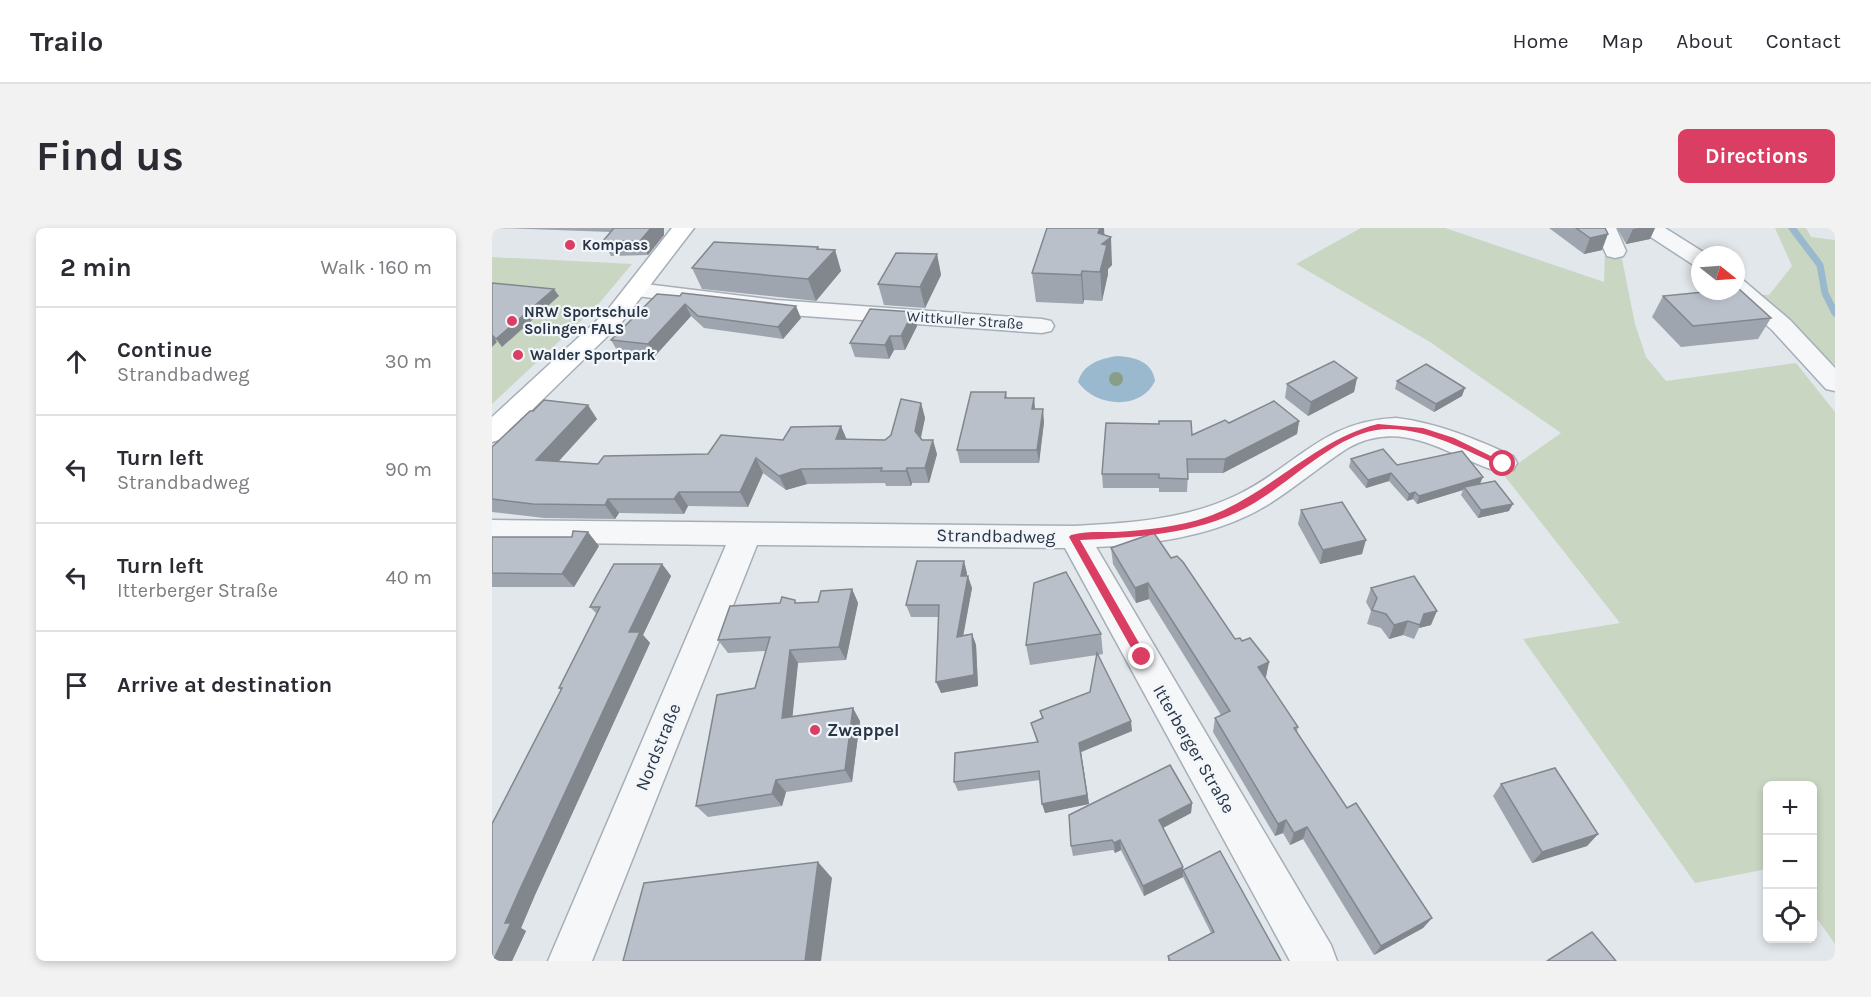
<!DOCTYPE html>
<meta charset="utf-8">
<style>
body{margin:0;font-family:Karla,sans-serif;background:#f2f2f3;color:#2b2b33}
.controls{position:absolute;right:18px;bottom:18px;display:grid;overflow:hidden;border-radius:9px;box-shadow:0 3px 9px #0003}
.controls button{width:54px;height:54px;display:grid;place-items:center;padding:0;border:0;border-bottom:2px solid #e1e1e2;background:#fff;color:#2b2b33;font:30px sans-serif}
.compass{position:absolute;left:1199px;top:18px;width:54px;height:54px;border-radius:50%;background:#fff;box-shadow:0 3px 9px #0003;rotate:107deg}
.stop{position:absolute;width:18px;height:18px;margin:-14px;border:4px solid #da3e62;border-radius:50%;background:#fff}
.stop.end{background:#da3e62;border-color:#fff;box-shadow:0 2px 6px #0008}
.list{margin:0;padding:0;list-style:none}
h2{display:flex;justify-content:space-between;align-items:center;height:78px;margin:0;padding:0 24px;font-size:26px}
h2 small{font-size:20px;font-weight:400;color:#7c7c81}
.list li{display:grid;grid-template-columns:39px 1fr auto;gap:18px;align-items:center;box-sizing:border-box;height:108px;padding:0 24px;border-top:2px solid #e1e1e2}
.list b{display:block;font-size:22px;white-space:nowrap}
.list p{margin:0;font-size:20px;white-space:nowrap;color:#7c7c81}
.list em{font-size:20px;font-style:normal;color:#7c7c81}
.icon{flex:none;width:33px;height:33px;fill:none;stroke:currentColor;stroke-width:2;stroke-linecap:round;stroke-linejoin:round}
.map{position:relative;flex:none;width:1343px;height:733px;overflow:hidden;border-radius:9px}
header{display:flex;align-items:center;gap:36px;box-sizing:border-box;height:84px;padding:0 30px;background:#fff;border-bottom:2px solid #e1e1e2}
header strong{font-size:28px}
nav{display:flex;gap:33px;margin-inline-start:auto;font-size:21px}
.intro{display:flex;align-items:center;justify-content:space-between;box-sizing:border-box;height:144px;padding:0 36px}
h1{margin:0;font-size:42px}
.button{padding:15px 27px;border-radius:9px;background:#da3e62;color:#fff;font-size:21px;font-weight:700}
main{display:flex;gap:36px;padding:0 36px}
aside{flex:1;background:#fff;border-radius:9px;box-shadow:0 3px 9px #0003}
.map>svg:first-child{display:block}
.green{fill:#c9d6c2}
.water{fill:#9ab8ce}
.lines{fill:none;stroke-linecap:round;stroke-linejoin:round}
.stream{stroke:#9ab8ce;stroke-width:7}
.minor-casing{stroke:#a6aeb7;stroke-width:3}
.secondary-casing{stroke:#a6aeb7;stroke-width:3}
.minor{fill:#f5f7f9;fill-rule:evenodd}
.secondary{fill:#fff;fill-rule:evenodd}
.tree{fill:#899e87}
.wall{fill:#9fa5ae}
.shaded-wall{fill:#82868d}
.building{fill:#b9c0ca;stroke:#82868d;stroke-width:1.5}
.route{fill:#da3e62}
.poi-dot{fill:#da3e62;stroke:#f2f5f9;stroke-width:2}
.labels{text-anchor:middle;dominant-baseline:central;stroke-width:4.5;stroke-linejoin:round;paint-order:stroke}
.far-poi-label{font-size:15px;font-weight:bold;fill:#283545;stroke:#f2f5f9;text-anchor:start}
.far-street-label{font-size:15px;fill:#283545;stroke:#f2f5f9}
.street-label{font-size:18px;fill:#283545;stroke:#f2f5f9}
.poi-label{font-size:18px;font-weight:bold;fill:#283545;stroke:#f2f5f9;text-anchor:start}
</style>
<header>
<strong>Trailo</strong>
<nav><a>Home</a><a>Map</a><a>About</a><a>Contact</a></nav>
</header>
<div class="intro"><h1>Find us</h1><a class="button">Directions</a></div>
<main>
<aside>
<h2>2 min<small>Walk · 160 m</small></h2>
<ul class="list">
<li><svg class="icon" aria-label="ahead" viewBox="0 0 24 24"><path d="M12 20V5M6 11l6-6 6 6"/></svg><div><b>Continue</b><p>Strandbadweg</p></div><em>30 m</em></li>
<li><svg class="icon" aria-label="left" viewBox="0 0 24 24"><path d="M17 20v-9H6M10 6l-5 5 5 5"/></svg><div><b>Turn left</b><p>Strandbadweg</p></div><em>90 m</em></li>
<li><svg class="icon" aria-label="left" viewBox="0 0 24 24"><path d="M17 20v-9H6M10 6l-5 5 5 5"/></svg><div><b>Turn left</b><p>Itterberger Straße</p></div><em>40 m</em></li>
<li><svg class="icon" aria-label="arrive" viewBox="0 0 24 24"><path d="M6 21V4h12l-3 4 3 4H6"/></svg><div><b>Arrive at destination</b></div></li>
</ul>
</aside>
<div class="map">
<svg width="1343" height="733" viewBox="0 0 1343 733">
<rect width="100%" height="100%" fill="#e2e7ec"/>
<g class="green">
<path d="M869,0H953L1112,54L1113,24L1129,26L1143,96L1154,129L1174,153L1304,135L1343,184V716L1321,685L1320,558H1276L1275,641L1203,655L1031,411L1128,395L1011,246L1069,205L938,114L804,36Z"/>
<path d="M1283,0H1314L1319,9L1343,12V137L1265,67H1277L1300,38Z"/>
<path d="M0,29L140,36L104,79L0,176Z"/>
</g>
<path class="water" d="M625,128C642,129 660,133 663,153C649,183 603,179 586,154C591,136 607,131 625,128Z"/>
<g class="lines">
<path class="stream" d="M1300,0L1328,37L1333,65L1343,85"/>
<g class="minor-casing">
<g id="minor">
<path d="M1102,0H1124L1134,23L1131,28L1123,30L1115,28Z"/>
<path d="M1147,0H1173L1216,27H1208V38L1200,36L1151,4Z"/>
<path d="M1244,51L1252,53L1298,92L1343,140V163L1334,161L1280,102L1236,63H1244Z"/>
<path d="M145,55L284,72L550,91L559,93L562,98L559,103L550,105L284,86L137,67L133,62L137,57Z"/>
<path d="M904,190C946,195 983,211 1021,228L1025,235L1021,242L1011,245C957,230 914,188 856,220C828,238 804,259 777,276C725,308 663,316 604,319L839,717L845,733H798L573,320L265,317L100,733H56L234,317L0,314V292L582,298C637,295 692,292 743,268C804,239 830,193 904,190Z"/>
</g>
</g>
<g class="secondary-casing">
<path id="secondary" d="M180,0H202L130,94L10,211L0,214V189L114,84Z"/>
</g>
<use href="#minor" class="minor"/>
<use href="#secondary" class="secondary"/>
</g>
<circle class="tree" cx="624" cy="151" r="7"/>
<g class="wall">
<path d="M6,0H172V7L156,27L119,28L111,13L119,4Z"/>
<path d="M1057,0H1113L1110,22L1092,26Z"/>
<path d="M1125,0H1163L1158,11L1134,16Z"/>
<path d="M612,7L620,37L616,41V46L610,73L592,72L591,76L544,74L540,45Z"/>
<path d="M327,22H343L349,43L324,73L210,61L200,40Z"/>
<path d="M445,26L449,47L433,80L392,77L386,56Z"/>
<path d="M165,66L309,90L291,111L212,100L199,88L163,128L126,124L119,112Z"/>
<path d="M1171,68L1279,90L1266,111L1189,119L1160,89Z"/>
<path d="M425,98L413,122H402L397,131L363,129L358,115Z"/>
<path d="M865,150L862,164L816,188L793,170L795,156Z"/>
<path d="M905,153L970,168L942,184L903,161Z"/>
<path d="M514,164L515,170H542L543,181L552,194L547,235H468L465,222Z"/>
<path d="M429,175L433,190L429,210L445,226L437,255H420L419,258H394L393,255L315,256L294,262L271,245L256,279L196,278L192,286L127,285L123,291L52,290L0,284V219L41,183L105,191L67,233L106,236L216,226L291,212H393L399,207Z"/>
<path d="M807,193L805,206L731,245H696L695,264H667V260H611L610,246L700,207L737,195Z"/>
<path d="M859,231L905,237L988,256L1017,283L986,290L969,267L971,262L925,276L921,271L915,273L897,253L874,260L857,239Z"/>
<path d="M809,282L870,326L828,336L806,296Z"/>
<path d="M0,309L107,318L82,359H0Z"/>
<path d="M619,320L679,330L743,411L750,413L777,434L773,450L806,499L805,504L855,580L940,690L931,700L882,727L811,611L798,617L791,605L783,608L721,504L723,490L729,487L657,371L644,375L621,336Z"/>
<path d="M170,336L179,348L151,407L158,415L43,667L29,700L34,703L20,733H0L69,462L67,460L105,386L98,379Z"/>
<path d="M475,345V348L480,360L471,407L480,406L484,417L486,458L449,465L447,389H419L414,377Z"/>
<path d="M879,360L939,397L927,400L922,411L911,407L897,411L889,400L875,396L879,383L874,374Z"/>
<path d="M360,361L366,375L354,432L306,435L300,489L368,493L360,554L294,564L290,578L216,589L204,578L263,460L274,423L236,425L226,412L305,375L326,374Z"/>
<path d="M609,406L611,426L606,427L640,503L589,524L597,576L553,585L548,552L466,563L462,554L545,514L539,495L550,491L548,483L598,464L605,427L538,437L534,417Z"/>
<path d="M1009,556L1106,606L1095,618L1040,635L1001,568Z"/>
<path d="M700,575L699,585L671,600L691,642L789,733H676V728L719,705L691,649L652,668L629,622L623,625L621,622L581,628L579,618Z"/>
</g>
<g class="shaded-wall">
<path d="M159,0H172V7L156,27L148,13Z"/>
<path d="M608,0H612L613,14L619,9L620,37L616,41V46L610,73L606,5Z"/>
<path d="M1146,0H1163L1158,11L1134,16L1141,1Z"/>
<path d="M1116,6L1110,22L1092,26L1098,10Z"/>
<path d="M326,19L332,34L343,22L349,43L324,73L316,51Z"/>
<path d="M445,26L449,47L433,80L428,59Z"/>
<path d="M590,43L592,72L591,76L589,47Z"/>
<path d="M62,61L67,68L10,119L4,111Z"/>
<path d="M193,76L199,88L163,128L156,116Z"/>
<path d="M304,78L309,90L291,111L286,99Z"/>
<path d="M421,84L425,98L413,122L409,108Z"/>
<path d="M0,107L5,114L0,119Z"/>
<path d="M398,108L402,122L397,131L393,117Z"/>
<path d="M865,150L862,164L816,188L819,174Z"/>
<path d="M973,160L970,168L942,184L944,176Z"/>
<path d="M542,170L543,183L540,181Z"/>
<path d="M429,175L433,190L427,217L423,203Z"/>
<path d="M96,177L105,191L55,246L44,232Z"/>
<path d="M551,181L552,194L547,235L545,222Z"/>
<path d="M807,193L805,206L731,245L733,231Z"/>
<path d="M349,198L355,212L344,211Z"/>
<path d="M441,212L445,226L437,255L433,240Z"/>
<path d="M264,230L271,245L256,279L248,264Z"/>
<path d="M415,240L420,255L419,258L414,243Z"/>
<path d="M309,241L315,256L294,262L287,248Z"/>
<path d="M899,245L897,253L874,260L876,252Z"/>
<path d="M991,249L988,256L972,259L971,262L925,276L927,268Z"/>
<path d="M187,264L196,278L192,286L182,271Z"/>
<path d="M923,264L921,271L915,273L917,266Z"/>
<path d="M116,271L127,285L123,291L113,277Z"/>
<path d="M1021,276L1017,283L986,290L989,282Z"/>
<path d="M96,304L107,318L82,359L70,346Z"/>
<path d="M874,312L870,326L828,336L831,322Z"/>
<path d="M472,333L475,345L472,359L469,348Z"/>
<path d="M170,336L179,348L151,407L158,415L43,667L29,700L34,703L20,733H1L13,695L137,404Z"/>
<path d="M476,348L480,360L469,420L465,409Z"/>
<path d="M656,355L657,371L644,375L643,360Z"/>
<path d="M360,361L366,375L354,432L347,419Z"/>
<path d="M945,383L939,397L927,400L932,386Z"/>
<path d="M916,393L911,407L897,411L902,397Z"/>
<path d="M480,406L484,417L486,458L449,465L444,454Z"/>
<path d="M298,422L306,435L299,503L290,490Z"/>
<path d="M777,434L774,449L764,454L766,439Z"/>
<path d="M361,480L368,493L360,554L353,542Z"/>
<path d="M639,493L640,503L589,524L597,576L553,585L550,576L587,515Z"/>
<path d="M284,552L294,564L290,578L280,566Z"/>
<path d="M700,575L699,585L667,602V592Z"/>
<path d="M794,592L791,605L783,608L786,596Z"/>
<path d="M815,599L811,611L798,617L802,605Z"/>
<path d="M1106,606L1095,618L1040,635L1050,624Z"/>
<path d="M628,612L629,622L623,625L622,615Z"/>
<path d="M326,634L340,650L329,733H313Z"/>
<path d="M691,639V649L652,668L651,658Z"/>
<path d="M940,690L931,700L882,727L889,718Z"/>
</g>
<g class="building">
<path d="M122,0H159L148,13H111Z"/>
<path d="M555,0H608L606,5L619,9L610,16L615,17L608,44L590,43L589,47L540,45Z"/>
<path d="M1084,0H1113L1116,6L1098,10Z"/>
<path d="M222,14L326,19L325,21L343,22L316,51L200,40Z"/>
<path d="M404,25L445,26L428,59L386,56Z"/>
<path d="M0,55L62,61L4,111L0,107Z"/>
<path d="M1244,61H1247L1279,90L1201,98L1171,68L1222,63H1244Z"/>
<path d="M190,65L304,78L286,99L206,88L193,76L156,116L119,112L165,66L188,68Z"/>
<path d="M378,81L421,84L409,108H398L393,117L358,115Z"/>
<path d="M842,133L865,150L819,174L795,156Z"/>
<path d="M934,136L973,160L944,176L905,153Z"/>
<path d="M479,164H514L513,170H542L540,181H551L545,222H465Z"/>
<path d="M409,171L429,175L423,203L430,212H441L433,240H415L414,243H389L390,240L309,241L287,248L264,230L248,264H187L182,271H116L113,277L41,276L0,271V219L38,183H41L52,172L96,177L44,232L106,236L112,228L216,226L229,207L291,212L299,199L349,198L344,211L393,212L399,207Z"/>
<path d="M782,173L807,193L733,231H695L696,251L667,250V246H610L614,195L667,196V193H699L700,207L733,192L737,195Z"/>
<path d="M891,221L905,237L970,223L991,249L927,268L923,264L917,266L899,245L876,252L859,231Z"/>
<path d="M1003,253L1021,276L989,282L972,259Z"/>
<path d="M850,274L874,312L831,322L809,282Z"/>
<path d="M81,303L96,304L70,346L0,345V309H80Z"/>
<path d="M662,305L679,330L685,328L691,334L743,411L748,410L750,413L758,410L777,434L766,439L806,499L802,500L855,580L864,575L940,690L889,718L815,599L802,605L794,592L786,596L723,490L738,483L656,355L643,360L619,320Z"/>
<path d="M425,333H472L469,348H476L465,409L480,406L482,447L444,454L447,377H414Z"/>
<path d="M122,336H170L137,404H148L29,659L13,695H19L1,733H0V596L70,460H67L108,379H98Z"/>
<path d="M574,344L609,406L534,417L542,355Z"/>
<path d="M922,348L945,383L932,386L928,397L916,393L902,397L894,386L880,382L885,370L879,360Z"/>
<path d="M360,361L347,419L298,422L290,490L361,480L353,542L284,552L280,566L204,578L225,467L263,460L278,409L226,412L238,378L288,375L290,369L303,372V375L326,374L329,363Z"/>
<path d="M605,425L639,493L587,515L595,567L550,576L547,543L462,554L463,525L546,514L539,495L551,490L548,483L598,464Z"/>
<path d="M678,537L700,575L667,592L691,639L651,658L628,612L622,615L620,612L579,618L577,587Z"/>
<path d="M1063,540L1106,606L1050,624L1009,556Z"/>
<path d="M728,623L789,733H678L676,728L722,704L691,642Z"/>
<path d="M326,634L313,733H131L152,655Z"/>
<path d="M1100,704L1124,733H1055Z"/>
</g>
<path class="route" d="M886,196L931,200L962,210L1015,236L1008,238C968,219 913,189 869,206C830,220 793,258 757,278C706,307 645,309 588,312L655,429L654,432H646L577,309L579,307C593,303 610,304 624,304C654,302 687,299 715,289C777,267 822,212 886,196Z"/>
<g class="poi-dot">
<circle cx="78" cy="17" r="6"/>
<circle cx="20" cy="93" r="6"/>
<circle cx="26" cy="127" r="6"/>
<circle cx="323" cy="502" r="6"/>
</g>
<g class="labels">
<g class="far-poi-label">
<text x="90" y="17">Kompass</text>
<text x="32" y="84">NRW Sportschule<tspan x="32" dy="17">Solingen FALS</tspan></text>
<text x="38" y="127">Walder Sportpark</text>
</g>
<g class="far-street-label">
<text transform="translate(473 92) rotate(4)">Wittkuller Straße</text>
</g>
<g class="street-label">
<text transform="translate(504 308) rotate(1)">Strandbadweg</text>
<text transform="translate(166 519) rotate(-68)">Nordstraße</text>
<text transform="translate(702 521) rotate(60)">Itterberger Straße</text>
</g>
<g class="poi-label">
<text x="335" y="502">Zwappel</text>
</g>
</g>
</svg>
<div class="controls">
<button>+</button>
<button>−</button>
<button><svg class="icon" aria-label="locate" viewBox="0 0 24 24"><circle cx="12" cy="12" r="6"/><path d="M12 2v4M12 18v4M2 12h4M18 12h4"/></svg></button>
</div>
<svg class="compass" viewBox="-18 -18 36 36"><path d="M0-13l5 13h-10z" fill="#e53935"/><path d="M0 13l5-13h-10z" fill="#7c7c81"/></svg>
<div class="stop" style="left:1011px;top:236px"></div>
<div class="stop end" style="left:650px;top:429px"></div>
</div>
</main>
